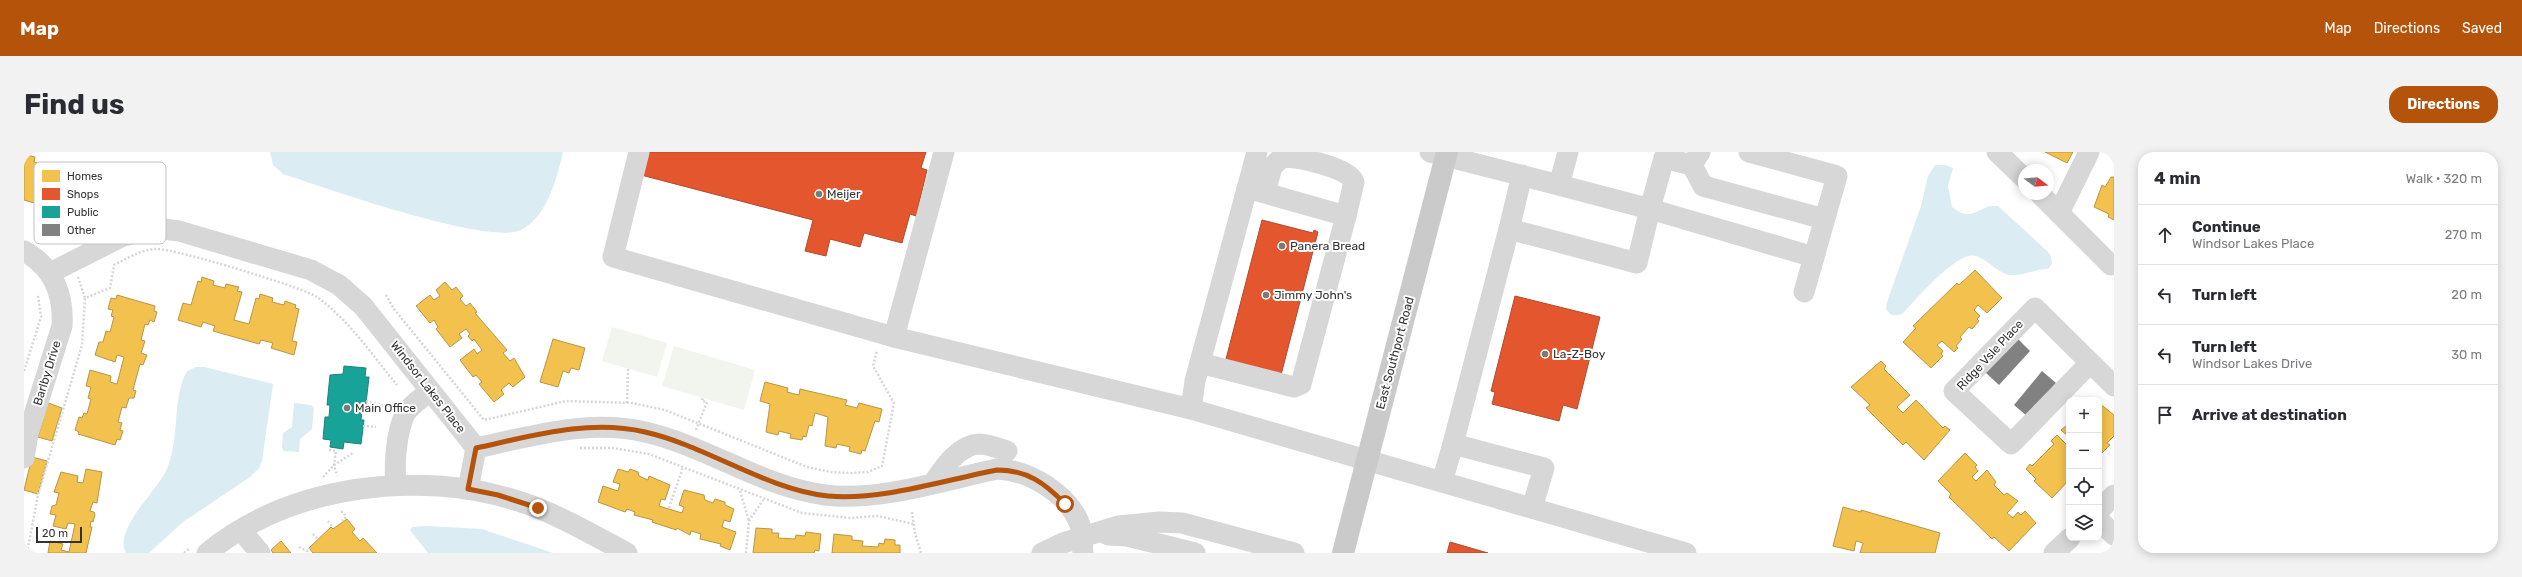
<!DOCTYPE html>
<meta charset="utf-8">
<style>
body{margin:0;font-family:Rubik,sans-serif;background:#f2f2f3;color:#2b2b33}
.controls{position:absolute;right:12px;bottom:12px;display:grid;overflow:hidden;border-radius:8px;box-shadow:0 2px 10px #0003}
.controls button{width:36px;height:36px;display:grid;place-items:center;padding:0;border:0;border-bottom:1px solid #e1e1e2;background:#fff;color:#2b2b33;font:20px sans-serif}
.compass{position:absolute;left:1994px;top:12px;width:36px;height:36px;border-radius:50%;background:#fff;box-shadow:0 2px 10px #0003;rotate:106deg}
.scale{position:absolute;left:12px;bottom:10px;width:46px;box-sizing:border-box;padding-left:4px;border:2px solid #333;border-top:0;font-size:11px;line-height:14px;white-space:nowrap;color:#333;-webkit-text-stroke:3px #fff;paint-order:stroke}
.stop{position:absolute;width:12px;height:12px;margin:-9px;border:3px solid #b45309;border-radius:50%;background:#fff}
.stop.end{background:#b45309;border-color:#fff;box-shadow:0 1px 4px #0008}
.list{margin:0;padding:0;list-style:none}
h2{display:flex;justify-content:space-between;align-items:center;height:52px;margin:0;padding:0 16px;font-size:17px}
h2 small{font-size:13px;font-weight:400;color:#7c7c81}
.list li{display:grid;grid-template-columns:26px 1fr auto;gap:12px;align-items:center;box-sizing:border-box;height:60px;padding:0 16px;border-top:1px solid #e1e1e2}
.list b{display:block;font-size:15px;white-space:nowrap}
.list p{margin:0;font-size:13px;white-space:nowrap;color:#7c7c81}
.list em{font-size:13px;font-style:normal;color:#7c7c81}
.icon{flex:none;width:22px;height:22px;fill:none;stroke:currentColor;stroke-width:2;stroke-linecap:round;stroke-linejoin:round}
.map{position:relative;flex:none;width:2090px;height:401px;overflow:hidden;border-radius:16px}
header{display:flex;align-items:center;gap:24px;box-sizing:border-box;height:56px;padding:0 20px;background:#b45309;color:#fff}
header strong{font-size:19px}
nav{display:flex;gap:22px;margin-inline-start:auto;font-size:14px}
.intro{display:flex;align-items:center;justify-content:space-between;box-sizing:border-box;height:96px;padding:0 24px}
h1{margin:0;font-size:28px}
.button{padding:10px 18px;border-radius:16px;background:#b45309;color:#fff;font-size:14px;font-weight:700}
main{display:flex;gap:24px;padding:0 24px}
aside{flex:1;background:#fff;border-radius:16px;box-shadow:0 2px 10px #0003}
.map>svg:first-child{display:block}
.green{fill:#f2f5ed}
.water{fill:#dbecf2}
.homes{fill:#f2c14e;stroke:#b99646}
.shops{fill:#e4572e;stroke:#af4c30}
.public{fill:#17a398;stroke:#1f817a}
.building{fill:#818181}
.lines{fill:none;stroke-linecap:round;stroke-linejoin:round}
.path{stroke:#d6d6d6;stroke-width:2.5;stroke-dasharray:2 2;stroke-linecap:butt}
.minor{stroke:#d7d7d7;stroke-width:21}
.major{stroke:#cacaca;stroke-width:22}
.route{stroke:#b45309;stroke-width:5}
.poi-dot{fill:#7a7a7a;stroke:#fff;stroke-width:1.5}
.labels{text-anchor:middle;dominant-baseline:central;stroke-width:4;stroke-linejoin:round;paint-order:stroke}
.poi-label{font-size:12px;fill:#333;stroke:#fff;text-anchor:start}
.street-label{font-size:12px;fill:#333;stroke:#fff}
.key{fill:#fff;stroke:#c2c2c2;stroke-width:1}
.key-label{font-size:11px;fill:#333}
</style>
<header>
<strong>Map</strong>
<nav><a>Map</a><a>Directions</a><a>Saved</a></nav>
</header>
<div class="intro"><h1>Find us</h1><a class="button">Directions</a></div>
<main>
<div class="map">
<svg width="2090" height="401" viewBox="0 0 2090 401">
<rect width="100%" height="100%" fill="#fff"/>
<g class="green">
<path d="M588,175L643,191L633,225L578,209Z"/>
<path d="M650,194L731,218L720,258L638,234Z"/>
</g>
<g class="water">
<path d="M246,0H539C533,26 523,65 497,78C465,94 299,35 259,22L249,13Z"/>
<path d="M1911,13H1922L1929,16L1924,34L1928,55C1950,73 1955,51 1974,54L2023,99L2027,104L2028,112L2024,117C2011,117 2000,124 1987,123C1974,122 1965,108 1952,104C1933,98 1893,147 1879,161C1872,165 1866,164 1862,157L1863,150L1897,54L1904,24Z"/>
<path d="M172,215H180L249,232L238,309L235,316L226,325L159,370L125,401H102C89,378 132,340 142,319C157,287 147,248 163,219Z"/>
<path d="M270,251L287,253L290,256L288,277L276,287L275,300L260,299L258,296L259,281L268,275Z"/>
<path d="M403,374L458,377L529,401H404L386,378L388,375Z"/>
</g>
<g class="homes">
<path d="M2021,0H2049L2043,11Z"/>
<path d="M3,3L11,5L10,10L20,13L19,17L35,21L36,17L43,19L44,16L52,19L51,23L57,24L47,61L44,60L42,64L30,61L31,57L25,55L26,52L11,47L10,51L0,48V6L2,7Z"/>
<path d="M2087,25H2090V68L2084,65L2085,62L2070,55L2078,33L2081,35Z"/>
<path d="M1951,118L1978,146L1963,161L1954,153L1950,158L1956,164L1953,167L1955,169L1948,177L1945,175L1936,185L1938,187L1932,194L1934,196L1930,200L1918,189L1913,193L1919,199L1917,202L1919,204L1907,216L1879,190L1892,176L1889,174L1933,131L1935,133Z"/>
<path d="M178,125L190,129L189,133L201,136L202,132L215,135L213,139L218,140L210,168L225,172L232,146L235,147L236,142L249,146L248,150L260,153L261,149L272,153L271,156L275,157L268,189L273,190L270,203L247,196L249,191L237,188L235,192L189,179L191,174L179,170L177,175L154,168L159,151L167,153L174,129L177,130Z"/>
<path d="M421,130L428,138L432,135L439,144L436,147L442,154L446,151L453,160L451,161L483,198L479,201L486,209L490,206L501,225L489,235L485,231L477,238L480,242L470,250L455,232L458,230L452,223L449,225L436,208L450,197L453,202L458,198L450,187L448,189L444,184L446,182L442,177L435,182L438,186L426,195L412,177L414,175L410,168L406,171L392,154L406,143L410,148L416,144L412,138Z"/>
<path d="M93,143L131,154L130,159L133,160L130,170L126,168L124,173L121,172L117,188L121,189L117,201L123,203L119,213L116,212L109,238L112,239L110,246H105L102,256L98,255L94,270L98,271L96,278L99,279L96,288L93,287L91,293L54,282L55,280L51,278L55,265L58,266L60,261L63,262L67,247L64,246L67,235L62,234L66,218L87,224L86,230L93,232L100,205L93,203L91,210L71,203L75,190H79L82,179L86,180L90,165L87,164L89,158L84,157L87,146L92,147Z"/>
<path d="M529,187L561,196L555,218L547,216L545,221L539,219L534,235L516,230Z"/>
<path d="M1857,209L1862,214L1860,217L1886,243L1873,255L1879,261L1892,248L1919,276L1921,274L1926,278L1900,308L1882,290L1879,293L1842,256L1846,253L1827,235Z"/>
<path d="M741,230L764,236L763,240L775,243L776,237L823,248L821,253L833,256L835,251L858,257L855,270L851,269L841,299L838,298L837,302L825,299L826,295L813,292L812,296L801,294L804,265L791,261L788,274L785,273L782,285L779,284L778,288L766,286L767,282L755,279L754,283L742,280L746,252L736,249Z"/>
<path d="M24,251L38,256L28,289L14,285Z"/>
<path d="M2075,251L2090,263V284L2083,291L2086,293L2075,304Z"/>
<path d="M2043,273L2045,275V285L2037,278Z"/>
<path d="M2033,283L2045,295V328L2028,346L2010,329L2012,327L2002,317L2006,312L2008,314L2030,292L2027,289Z"/>
<path d="M1941,301L1953,313L1951,315L1954,319L1948,325L1952,329L1963,318L1972,330L1970,333L1980,343L1983,341L1994,349L1983,361L1989,366L1994,360L1997,363L2001,359L2012,371L1985,399L1970,385L1968,387L1925,345L1927,342L1914,329Z"/>
<path d="M8,305L23,309L14,342L0,338Z"/>
<path d="M62,317L78,320L73,351L69,350L66,359L70,360L71,363L69,370L67,369L66,375H68L62,401H24L26,389L39,392L37,398L45,400L51,372L44,371L42,377L29,374L32,363L26,362L28,354L32,353L35,341L30,340L37,320L54,324L53,330L59,331Z"/>
<path d="M594,317L604,320L606,317L614,320L615,324L624,328L625,324L646,333L641,348L637,347L635,354L658,361L660,355L655,353L660,338L680,343L681,348L689,351L691,347L701,350V353L710,357L706,370L700,368L698,375L712,380L706,398L696,394L697,392L676,387L677,382L667,379L666,383L653,376L652,378L628,370L629,368L610,363L611,360L603,357L601,360L574,350L579,334L594,339L596,332L589,330Z"/>
<path d="M1819,355L1837,360V358L1916,381L1911,401H1836L1839,391L1832,389L1830,399L1809,394Z"/>
<path d="M323,367L331,377L328,380L336,389L339,386L353,401H289L285,396L307,375L309,377Z"/>
<path d="M732,376L748,377V381H755L754,386L771,387L772,383L781,384L782,380L797,382L795,399L791,398L790,401H729Z"/>
<path d="M810,382L828,384V388L839,389L838,394L854,395L855,391L860,392L861,387L871,388V393H876V401H808Z"/>
<path d="M257,389L267,401H249L247,398Z"/>
</g>
<g class="shops">
<path d="M623,0H902L897,16L903,18L892,64L886,62L878,91L840,81L836,95L806,87L802,104L781,99L789,68L617,23Z"/>
<path d="M1238,68L1289,81L1290,78L1294,80L1257,223L1202,207Z"/>
<path d="M1491,144L1576,165L1553,257L1539,253L1535,269L1468,252L1471,240L1467,239Z"/>
<path d="M1426,390L1464,401H1423Z"/>
</g>
<path class="public" d="M320,214L342,216L341,225H345L341,260L338,259L337,268H340L337,292L320,290L319,297L306,295L307,288L299,287L301,265H305L306,253H303L306,223L319,222Z"/>
<g class="building">
<path d="M1993,186L2006,199L1975,233L1961,220Z"/>
<path d="M2018,219L2032,231L2004,265L1990,253Z"/>
</g>
<g class="lines">
<g class="path">
<path d="M54,125L61,146L86,136L90,113C104,106 118,97 133,97C152,97 278,135 293,145C325,168 348,203 373,233"/>
<path d="M362,143L370,157L460,268L542,249L608,251L641,258L783,315L807,320L827,321L844,320L858,314L870,251L849,214L853,199"/>
<path d="M0,219L17,165L14,143"/>
<path d="M342,249L360,254"/>
<path d="M603,251L604,217"/>
<path d="M339,274L352,275"/>
<path d="M672,278L683,250L678,249L679,246"/>
<path d="M556,296H588L625,302L778,361L827,366L854,364L889,372"/>
<path d="M305,298L312,299L310,313L313,324"/>
<path d="M299,325L310,313L329,301"/>
<path d="M716,339L725,369"/>
<path d="M645,356L659,315"/>
<path d="M317,360H319L322,365L318,369"/>
<path d="M888,360L891,381L897,401"/>
<path d="M304,369L308,374"/>
<path d="M289,382L293,386"/>
<path d="M275,395L283,399L285,396"/>
<path d="M3,401L14,343L58,193L61,146"/>
<path d="M160,401L166,396"/>
<path d="M722,401L725,369L739,348"/>
</g>
<g class="minor">
<path d="M615,0L589,105L870,185"/>
<path d="M920,0L870,185L1167,257L1171,229L1233,0"/>
<path d="M1406,0L1535,33L1544,0"/>
<path d="M1676,0L1668,13L1679,34L1800,67"/>
<path d="M1973,0L2000,26"/>
<path d="M1498,23L1485,77L1613,111L1626,57L1790,105L1813,24L1725,0"/>
<path d="M1535,33L1626,57L1640,6L1668,13"/>
<path d="M1223,36L1322,64L1330,30C1325,15 1273,5 1258,5L1248,15L1241,41"/>
<path d="M2016,42L2087,113"/>
<path d="M2035,61L2065,0"/>
<path d="M1485,77L1429,292L1520,316L1508,356"/>
<path d="M0,99C29,115 40,142 38,174L4,282L0,306"/>
<path d="M26,121L99,84L132,76L155,79L287,118L315,133L339,154L452,296"/>
<path d="M1780,140L1790,105"/>
<path d="M1176,211L1270,235L1277,232L1322,64"/>
<path d="M2066,211L1987,292L1930,239L2011,156L2090,234"/>
<path d="M1167,257L1662,401"/>
<path d="M452,296C508,284 564,267 621,280C683,294 738,335 801,343C853,350 921,328 973,317C1005,318 1045,342 1056,373C1059,382 1058,392 1059,401"/>
<path d="M910,330C920,315 935,293 955,292C964,292 974,296 983,299"/>
<path d="M1418,330L1429,292"/>
<path d="M372,333C370,313 372,281 381,262C387,252 398,246 406,239"/>
<path d="M444,337L452,296"/>
<path d="M2075,359L2090,343"/>
<path d="M2075,368L2090,383"/>
<path d="M217,378L236,401"/>
<path d="M1084,383L1103,384L1171,401"/>
<path d="M183,401C266,333 394,317 494,349C532,361 567,382 603,401"/>
<path d="M1018,401L1039,391L1094,374L1136,370L1158,371L1270,401"/>
<path d="M2030,401L2046,386"/>
</g>
<path class="major" d="M1319,401L1423,0"/>
</g>
<g class="lines">
<path class="route" d="M514,356L474,343L444,337L452,296C508,284 564,267 621,280C683,294 741,337 804,344C856,349 921,328 973,318C1003,318 1021,331 1041,352"/>
</g>
<g class="poi-dot">
<circle cx="795" cy="42" r="4"/>
<circle cx="1258" cy="94" r="4"/>
<circle cx="1242" cy="143" r="4"/>
<circle cx="1521" cy="202" r="4"/>
<circle cx="323" cy="256" r="4"/>
</g>
<g class="labels">
<g class="poi-label">
<text x="803" y="42">Meijer</text>
<text x="1266" y="94">Panera Bread</text>
<text x="1250" y="143">Jimmy John's</text>
<text x="1529" y="202">La-Z-Boy</text>
<text x="331" y="256">Main Office</text>
</g>
<g class="street-label">
<text transform="translate(1371 201) rotate(-75)">East Southport Road</text>
<text transform="translate(1966 203) rotate(-47)">Ridge Vsle Place</text>
<text transform="translate(23 221) rotate(-73)">Barlby Drive</text>
<text transform="translate(404 235) rotate(52)">Windsor Lakes Place</text>
</g>
</g>
<rect x="10" y="10" width="132" height="82" rx="6" class="key"/>
<rect x="18" y="18" width="18" height="12" fill="#f2c14e"/>
<rect x="18" y="36" width="18" height="12" fill="#e4572e"/>
<rect x="18" y="54" width="18" height="12" fill="#17a398"/>
<rect x="18" y="72" width="18" height="12" fill="#818181"/>
<g class="key-label">
<text x="43" y="28">Homes</text>
<text x="43" y="46">Shops</text>
<text x="43" y="64">Public</text>
<text x="43" y="82">Other</text>
</g>
</svg>
<div class="controls">
<button>+</button>
<button>−</button>
<button><svg class="icon" aria-label="locate" viewBox="0 0 24 24"><circle cx="12" cy="12" r="6"/><path d="M12 2v4M12 18v4M2 12h4M18 12h4"/></svg></button>
<button><svg class="icon" aria-label="layers" viewBox="0 0 24 24"><path d="M12 4l9 5-9 5-9-5zM3 14l9 5 9-5"/></svg></button>
</div>
<svg class="compass" viewBox="-18 -18 36 36"><path d="M0-13l5 13h-10z" fill="#e53935"/><path d="M0 13l5-13h-10z" fill="#7c7c81"/></svg>
<div class="scale">20 m</div>
<div class="stop" style="left:1041px;top:352px"></div>
<div class="stop end" style="left:514px;top:356px"></div>
</div>
<aside>
<h2>4 min<small>Walk · 320 m</small></h2>
<ul class="list">
<li><svg class="icon" aria-label="ahead" viewBox="0 0 24 24"><path d="M12 20V5M6 11l6-6 6 6"/></svg><div><b>Continue</b><p>Windsor Lakes Place</p></div><em>270 m</em></li>
<li><svg class="icon" aria-label="left" viewBox="0 0 24 24"><path d="M17 20v-9H6M10 6l-5 5 5 5"/></svg><div><b>Turn left</b></div><em>20 m</em></li>
<li><svg class="icon" aria-label="left" viewBox="0 0 24 24"><path d="M17 20v-9H6M10 6l-5 5 5 5"/></svg><div><b>Turn left</b><p>Windsor Lakes Drive</p></div><em>30 m</em></li>
<li><svg class="icon" aria-label="arrive" viewBox="0 0 24 24"><path d="M6 21V4h12l-3 4 3 4H6"/></svg><div><b>Arrive at destination</b></div></li>
</ul>
</aside>
</main>
